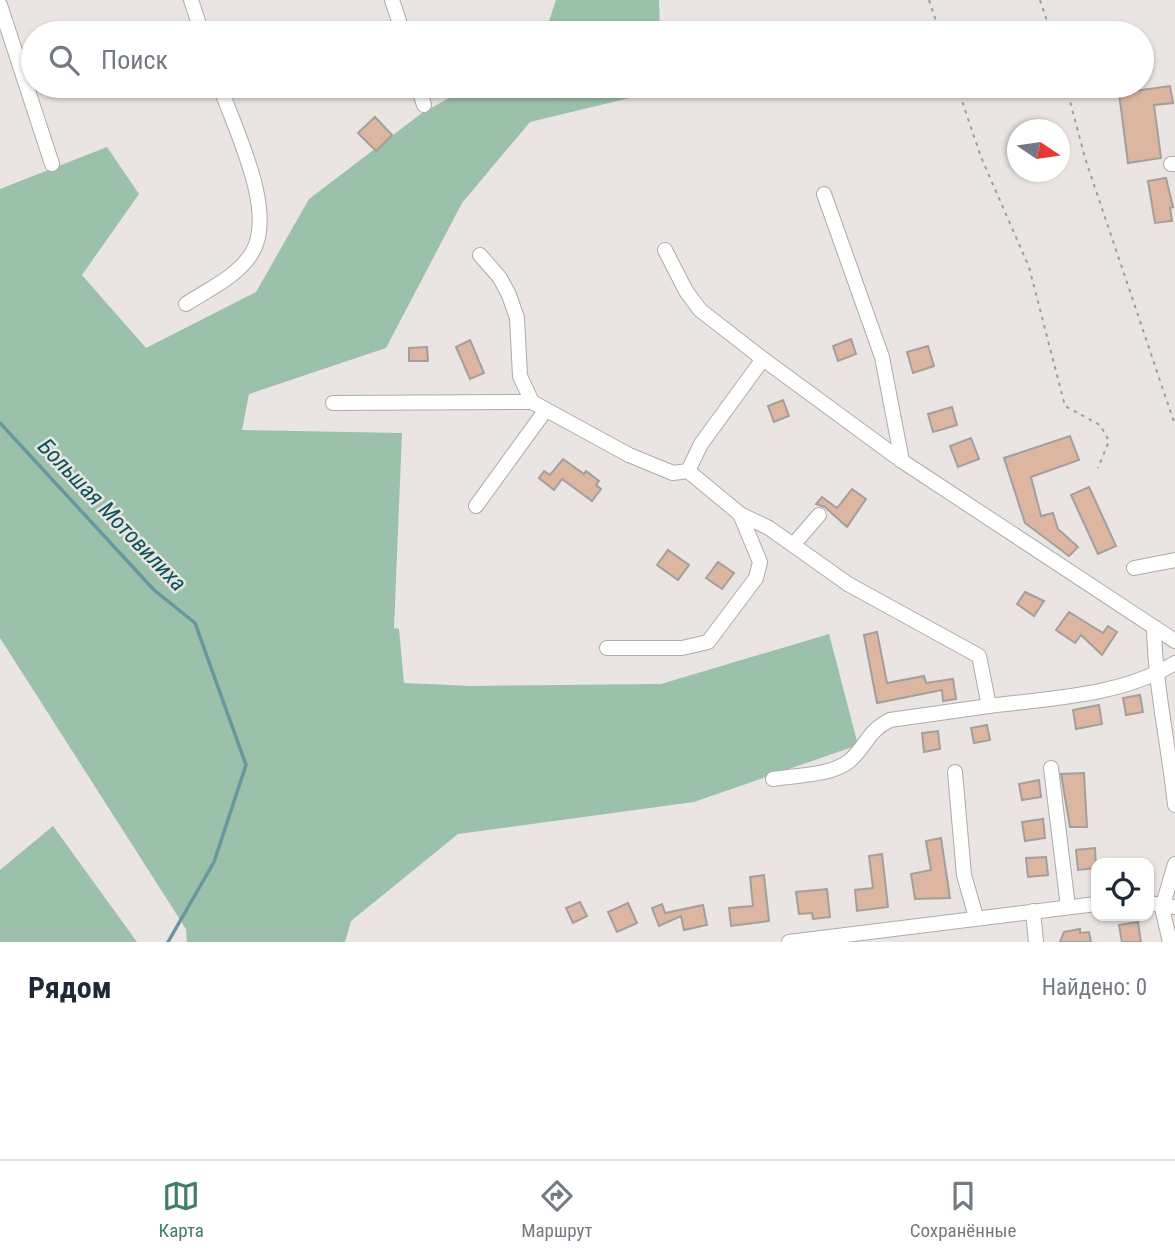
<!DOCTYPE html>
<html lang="ru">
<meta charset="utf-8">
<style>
body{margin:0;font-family:"Roboto Condensed",sans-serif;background:#f2f2f3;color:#1f2937}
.controls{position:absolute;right:21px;bottom:21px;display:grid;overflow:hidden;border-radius:14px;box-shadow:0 2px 5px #0004}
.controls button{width:63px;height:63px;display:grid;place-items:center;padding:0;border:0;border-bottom:2px solid #e0e1e3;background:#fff;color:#1f2937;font:35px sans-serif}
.compass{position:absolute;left:1007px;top:119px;width:63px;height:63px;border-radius:50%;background:#fff;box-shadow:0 2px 5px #0004;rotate:103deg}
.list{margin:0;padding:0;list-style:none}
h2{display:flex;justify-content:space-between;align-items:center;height:91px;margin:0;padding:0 28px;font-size:30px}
h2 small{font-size:23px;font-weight:400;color:#747a83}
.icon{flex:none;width:38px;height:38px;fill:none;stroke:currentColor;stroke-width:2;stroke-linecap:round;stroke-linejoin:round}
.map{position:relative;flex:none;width:1175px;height:942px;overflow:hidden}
.search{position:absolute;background:#fff;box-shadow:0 2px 5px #0004;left:21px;right:21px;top:21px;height:77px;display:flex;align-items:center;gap:18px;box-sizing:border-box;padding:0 24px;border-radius:38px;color:#747a83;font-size:26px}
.sheet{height:217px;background:#fff}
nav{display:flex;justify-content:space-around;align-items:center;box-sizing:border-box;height:98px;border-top:2px solid #e0e1e3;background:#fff;font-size:19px;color:#747a83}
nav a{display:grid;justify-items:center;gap:4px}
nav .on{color:#3e7e6c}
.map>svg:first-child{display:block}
.forest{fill:#9bc1aa}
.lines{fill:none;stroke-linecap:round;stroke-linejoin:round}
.stream{stroke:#67979f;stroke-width:3.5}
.building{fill:#dcb6a1;stroke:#a39f9c;stroke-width:2}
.minor-casing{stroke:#afaba8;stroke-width:16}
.path{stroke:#a29e9c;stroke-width:2;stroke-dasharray:3.5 5;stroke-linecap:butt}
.minor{stroke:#fff;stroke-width:14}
.labels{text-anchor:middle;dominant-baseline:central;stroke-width:5;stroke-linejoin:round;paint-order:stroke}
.water-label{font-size:23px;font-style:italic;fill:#09515b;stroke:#eae5e2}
</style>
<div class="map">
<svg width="1175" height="942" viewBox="0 0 1175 942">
<rect width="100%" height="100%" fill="#eae5e2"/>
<g class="forest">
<path d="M556,0H659L660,33H545Z"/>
<path d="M471,86H656L642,95L530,122L462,203L386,348L249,394L242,430L402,433L394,628L399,629L404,683L471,686L661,684L829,634L858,745L694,802L458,834L351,921L345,942H187L186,929L0,638V189L107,147L139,194L82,275L146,348L256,292L309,199L422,113Z"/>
<path d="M53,826L137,942H0V870Z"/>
</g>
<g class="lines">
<path class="stream" d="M0,423L154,590L195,623L246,765L214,862L168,942"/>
</g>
<g class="building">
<path d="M1170,86L1173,103L1154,105L1161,158L1128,163L1119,93Z"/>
<path d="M375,117L392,135L376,151L358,133Z"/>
<path d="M1166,178L1173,207L1170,208L1172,221L1155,223L1148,181Z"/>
<path d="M851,339L856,354L838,361L833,346Z"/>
<path d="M470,340L484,373L470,379L456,347Z"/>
<path d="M928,346L934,366L913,373L907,352Z"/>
<path d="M427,347L428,361H409V348Z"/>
<path d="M783,400L789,416L774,422L768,406Z"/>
<path d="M952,407L957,425L933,432L928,414Z"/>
<path d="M1070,436L1079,460L1031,477L1041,516L1053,513L1058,529L1078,547L1069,556L1025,523L1004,458Z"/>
<path d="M971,438L979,459L958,467L950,446Z"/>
<path d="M563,459L584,474L586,471L599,481L596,485L601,489L592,501L562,479L554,490L539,478L544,471L550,475Z"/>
<path d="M1089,487L1116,546L1098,554L1071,495Z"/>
<path d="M852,489L866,499L847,527L825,507L816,504L822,497L837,508Z"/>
<path d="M668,550L689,565L678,580L657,565Z"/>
<path d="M718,562L734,573L722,589L706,578Z"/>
<path d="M1025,592L1044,601L1034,616L1017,604Z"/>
<path d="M1069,612L1103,633L1108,626L1117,632L1102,655L1081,635L1075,643L1056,630Z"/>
<path d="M877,632L887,683L924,676L926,683L953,679L956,699L943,701L942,690L877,703L864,635Z"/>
<path d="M1140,695L1143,712L1126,715L1123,698Z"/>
<path d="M1099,705L1102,724L1076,729L1073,710Z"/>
<path d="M987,725L990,740L974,743L971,728Z"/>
<path d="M938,731L940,749L924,752L922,733Z"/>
<path d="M1084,773L1087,827H1070L1061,774Z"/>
<path d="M1039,780L1041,797L1022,800L1019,784Z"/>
<path d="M1043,819L1045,838L1025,841L1022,822Z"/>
<path d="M941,838L950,898L915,899L911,874L931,870L926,841Z"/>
<path d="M1095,848L1096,868L1078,870L1076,850Z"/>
<path d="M882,854L888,907L857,911L855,890L873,888L869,856Z"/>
<path d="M1046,857L1048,875L1028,877L1026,858Z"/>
<path d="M764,875L769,921L731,926L729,908L753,906L750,877Z"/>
<path d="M827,889L830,917L813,919L812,913L799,914L796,892Z"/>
<path d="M580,902L587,916L573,923L566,908Z"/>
<path d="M628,903L637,923L617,932L608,912Z"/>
<path d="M662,904L665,913L703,905L707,925L684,930L681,916L659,926L652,908Z"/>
<path d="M1138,922L1141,942H1122L1119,925Z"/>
<path d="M1080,929V933L1089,932L1091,942H1060L1064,932Z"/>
</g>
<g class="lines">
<g class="minor-casing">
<g id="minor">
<path d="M191,0L202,33"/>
<path d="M392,0L403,33"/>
<path d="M0,5L52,164"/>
<path d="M418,86L424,105"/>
<path d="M1171,164H1175"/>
<path d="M824,194L882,357L902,461"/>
<path d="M665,250L686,291L700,310L763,359L902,461L1175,641"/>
<path d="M480,255L500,278L509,295L517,318L520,376L532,402"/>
<path d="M186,304C209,289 240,275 253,251C276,209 234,128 220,86"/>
<path d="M333,403L532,402L629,455L673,473L688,471L701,444L763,359"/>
<path d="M476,506L545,411"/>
<path d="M740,514L769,528L848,584L979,656L989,706C1051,698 1121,696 1175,663"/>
<path d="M793,545L819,515"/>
<path d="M1134,568L1175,560"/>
<path d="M1154,627C1155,687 1169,746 1175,805"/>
<path d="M607,648H682L708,642L756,578L760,562L740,514L688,471"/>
<path d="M1051,768L1068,907"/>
<path d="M955,772L964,875L976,917"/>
<path d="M773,779C795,775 829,776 848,762C865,749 867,731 890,720L989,706"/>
<path d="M1149,903L1175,907"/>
<path d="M1033,911L1036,942"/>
<path d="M789,942L1096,904"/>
<path d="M1170,942L1162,908L1175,864"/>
</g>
</g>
<g class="path">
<path d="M929,0L940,33"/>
<path d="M1040,0L1051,33"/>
<path d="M957,86L981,157L1029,267L1065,406L1100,425L1109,441L1098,468"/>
<path d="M1066,86L1085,158L1175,425"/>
</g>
<use href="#minor" class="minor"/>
</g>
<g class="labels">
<g class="water-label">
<text transform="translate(112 515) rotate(46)">Большая Мотовилиха</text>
</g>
</g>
</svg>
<div class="controls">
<button><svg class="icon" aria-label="locate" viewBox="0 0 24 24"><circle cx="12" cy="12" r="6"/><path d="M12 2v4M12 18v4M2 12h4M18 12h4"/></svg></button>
</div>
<svg class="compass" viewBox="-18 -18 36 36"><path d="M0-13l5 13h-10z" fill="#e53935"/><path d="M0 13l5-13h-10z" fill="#747a83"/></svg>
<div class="search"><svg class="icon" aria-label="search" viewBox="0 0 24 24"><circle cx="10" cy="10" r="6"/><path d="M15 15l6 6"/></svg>Поиск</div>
</div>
<section class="sheet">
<h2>Рядом<small>Найдено: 0</small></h2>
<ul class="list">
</ul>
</section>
<nav>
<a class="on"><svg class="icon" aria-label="map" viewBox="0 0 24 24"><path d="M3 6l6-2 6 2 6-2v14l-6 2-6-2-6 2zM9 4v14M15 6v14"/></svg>Карта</a>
<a><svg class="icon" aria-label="directions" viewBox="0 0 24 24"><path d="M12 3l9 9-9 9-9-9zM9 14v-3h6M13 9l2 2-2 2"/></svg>Маршрут</a>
<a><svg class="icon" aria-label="saved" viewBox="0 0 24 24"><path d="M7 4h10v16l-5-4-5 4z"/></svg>Сохранённые</a>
</nav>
